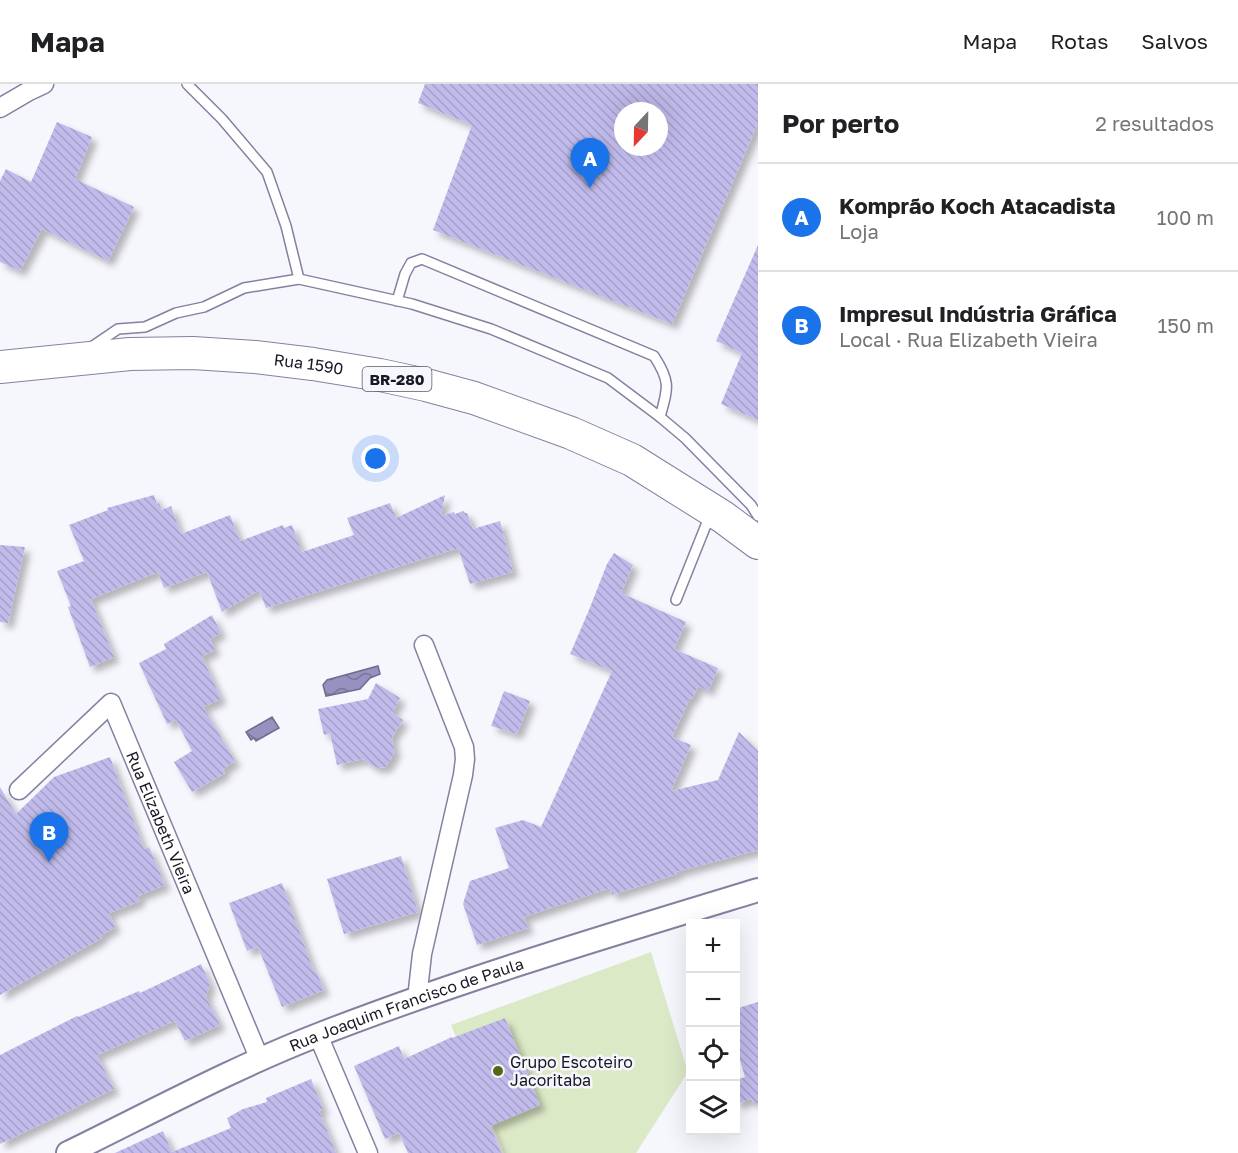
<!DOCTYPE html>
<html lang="pt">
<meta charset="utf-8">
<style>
body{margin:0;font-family:"Golos Text",sans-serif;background:#f6f6f6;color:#202124}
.controls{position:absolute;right:18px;bottom:18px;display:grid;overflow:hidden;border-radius:0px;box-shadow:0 6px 24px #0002}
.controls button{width:54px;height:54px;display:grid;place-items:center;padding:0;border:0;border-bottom:2px solid #e0e0e0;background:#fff;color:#202124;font:30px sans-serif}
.compass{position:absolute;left:614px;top:18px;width:54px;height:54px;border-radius:50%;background:#fff;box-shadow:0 6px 24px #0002;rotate:202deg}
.you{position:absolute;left:376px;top:375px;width:21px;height:21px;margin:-15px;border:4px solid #fff;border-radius:50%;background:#1a73e8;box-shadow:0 0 0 9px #1a73e833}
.badge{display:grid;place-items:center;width:39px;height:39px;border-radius:50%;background:#1a73e8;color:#fff;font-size:20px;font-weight:700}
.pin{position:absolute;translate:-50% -50px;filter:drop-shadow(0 2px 3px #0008)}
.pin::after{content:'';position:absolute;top:32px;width:21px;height:18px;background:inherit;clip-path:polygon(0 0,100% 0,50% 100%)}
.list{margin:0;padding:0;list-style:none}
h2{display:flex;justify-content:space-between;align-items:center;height:78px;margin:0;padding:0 24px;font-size:26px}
h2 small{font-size:20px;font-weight:400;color:#757577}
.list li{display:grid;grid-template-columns:39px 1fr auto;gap:18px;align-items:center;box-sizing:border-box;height:108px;padding:0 24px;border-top:2px solid #e0e0e0}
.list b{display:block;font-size:22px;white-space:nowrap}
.list p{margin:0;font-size:20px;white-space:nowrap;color:#757577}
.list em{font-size:20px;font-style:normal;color:#757577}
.icon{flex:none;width:33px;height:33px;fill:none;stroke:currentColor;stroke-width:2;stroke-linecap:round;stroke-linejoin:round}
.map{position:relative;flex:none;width:758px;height:1069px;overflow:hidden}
header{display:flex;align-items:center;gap:36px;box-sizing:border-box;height:84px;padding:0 30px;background:#fff;border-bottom:2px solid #e0e0e0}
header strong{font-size:28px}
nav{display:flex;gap:33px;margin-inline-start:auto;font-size:21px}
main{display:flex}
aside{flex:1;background:#fff}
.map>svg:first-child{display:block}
.park{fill:#dce9c7}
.water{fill:url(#water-waves);stroke:#706c90;stroke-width:1.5}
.building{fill:url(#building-back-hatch);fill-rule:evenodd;filter:url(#shadow)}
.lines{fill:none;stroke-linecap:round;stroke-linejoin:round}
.service-casing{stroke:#8481a0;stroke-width:12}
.minor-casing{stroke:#8481a0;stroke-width:21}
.tertiary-casing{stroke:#8481a0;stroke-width:26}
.trunk-casing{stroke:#8481a0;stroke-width:34}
.service{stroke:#fff;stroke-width:9}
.minor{stroke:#fff;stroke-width:18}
.tertiary{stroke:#fff;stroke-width:22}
.trunk{stroke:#fff;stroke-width:32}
.poi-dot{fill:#516817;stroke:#f6f6fd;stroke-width:2}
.labels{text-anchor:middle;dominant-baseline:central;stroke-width:5;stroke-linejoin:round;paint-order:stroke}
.shield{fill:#f6f6fd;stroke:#5b5a64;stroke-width:1.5}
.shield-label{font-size:15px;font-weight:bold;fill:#181723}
.street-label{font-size:16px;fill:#181723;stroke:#f6f6fd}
.poi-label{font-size:16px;fill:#181723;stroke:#f6f6fd;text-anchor:start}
</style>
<header>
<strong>Mapa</strong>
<nav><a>Mapa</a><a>Rotas</a><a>Salvos</a></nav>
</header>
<main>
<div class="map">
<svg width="758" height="1069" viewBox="0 0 758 1069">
<defs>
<pattern id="water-waves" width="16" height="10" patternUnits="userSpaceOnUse" patternTransform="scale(1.5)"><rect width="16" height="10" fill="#9691bf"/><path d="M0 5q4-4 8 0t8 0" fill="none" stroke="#79759b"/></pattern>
<pattern id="building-back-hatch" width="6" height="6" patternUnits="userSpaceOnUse" patternTransform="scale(1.5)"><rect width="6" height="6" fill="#c0bbeb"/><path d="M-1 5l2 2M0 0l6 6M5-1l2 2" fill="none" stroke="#a4a0c9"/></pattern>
<filter id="shadow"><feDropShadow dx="5.5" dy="5.5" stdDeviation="3" flood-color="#0004"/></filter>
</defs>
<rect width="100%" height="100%" fill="#f6f6fd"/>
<path class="park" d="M651,868L688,988L636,1069H504L451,941Z"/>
<g class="water">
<path d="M378,582L380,590L370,594L360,605L326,612L323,601L327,596Z"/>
<path d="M272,633L279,644L256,657L254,654L251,656L246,648Z"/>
</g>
<g class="building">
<path d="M425,0H758V39L672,240L433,146L472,41L418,19ZM623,27H659V63H623Z"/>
<path d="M57,38L92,53L75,95L134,123L108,177L42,145L20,187L0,178V97L6,85L31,98Z"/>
<path d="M758,161V336L721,320L742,269L716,257Z"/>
<path d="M154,411L157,420L159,419L162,426L171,422L181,450L230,431L240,457L283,441L284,444L292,441L302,468L354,451L347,434L390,419L396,434L445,411L441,432L454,428L455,430L463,427L465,429H467L473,445L500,437L513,488L470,500L458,464L266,524L259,506L222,528L207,488L164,504L158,488L91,515L114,573L90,583L68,523L71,522L57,487L84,477L69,441L108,426L107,424Z"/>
<path d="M0,461L25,463L8,539L0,538Z"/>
<path d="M614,469L633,481L621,509L686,538L674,565L718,584L708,607L698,602L692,615L690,614L672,653L691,661L671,707L718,696L739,648L758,667V766L676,788L677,790L612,811L610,804L524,833L528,844L477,861L463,820L470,797L509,784L495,744L523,736L541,743L612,587L570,570L589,526L607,480Z"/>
<path d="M212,531L221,549L210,555L215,566L202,572L221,615L203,623L235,677L223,685L225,689L192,708L174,678L192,667L176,636L167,640L139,579L166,565L164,560Z"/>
<path d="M376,599L400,614L392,629L403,636L392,653L395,668L386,683L378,684L371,681L363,675L337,681L330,649L324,651L318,625L368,615Z"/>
<path d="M504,607L530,617L517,650L491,642Z"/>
<path d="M110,673L144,765L149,763L165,801L138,812L140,817L109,829L115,843L100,852L102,854L0,911V703L16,730L54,693Z"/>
<path d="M401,772L418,828L344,850L327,795Z"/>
<path d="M282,799L314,888L316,887L324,906L282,923L258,863L247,867L229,819Z"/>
<path d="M201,880L210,900L206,913L220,941L185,957L175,937L97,971L114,1005L0,1060V971L77,932L78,933L139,907L140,909Z"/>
<path d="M758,918V1019H753L752,1015L735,1020V996L745,993L735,960V925Z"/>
<path d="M505,934L540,1021L490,1042L501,1069H408L399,1049L385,1055L354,982L399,962L404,975L452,953V954Z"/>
<path d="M311,995L323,1025L319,1027L336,1069H115L163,1047L172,1068L231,1044L227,1034L243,1025L267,1018L266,1014Z"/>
</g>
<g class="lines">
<g class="service-casing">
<g id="service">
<path d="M187,0L222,35L267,88L286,142L299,195"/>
<path d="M397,217L405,190L411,179L422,175L654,272C671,298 668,304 660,333"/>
<path d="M90,264L118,245L145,243L176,229L204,223L244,204L299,195L412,220L491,245L608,294L660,333L685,354L751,421L758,432"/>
<path d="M676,516L710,431"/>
</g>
</g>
<g class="minor-casing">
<g id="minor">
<path d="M0,24L29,7L44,0"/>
<path id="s1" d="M19,706L111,619L260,976"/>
<path d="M417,915L422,870L463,691L465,675L464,663L424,561"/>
<path d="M318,951L368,1069"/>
</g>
</g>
<g class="tertiary-casing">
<g id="tertiary">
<path id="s2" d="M68,1069C150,1029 233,984 318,951C462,895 610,851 758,806"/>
</g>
</g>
<g class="trunk-casing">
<g id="trunk">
<path id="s3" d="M0,283L130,270L193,269L255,273L313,280L380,291L426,301L474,314L571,349L632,376L723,433L758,459"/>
</g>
</g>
<use href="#service" class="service"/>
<use href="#minor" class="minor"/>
<use href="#tertiary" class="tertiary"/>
<use href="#trunk" class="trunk"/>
</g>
<circle class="poi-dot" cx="498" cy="987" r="6"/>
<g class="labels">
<rect class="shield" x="362.5" y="283" width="69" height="24" rx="4.5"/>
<g class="shield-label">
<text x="397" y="295">BR-280</text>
</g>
<g class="street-label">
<text stroke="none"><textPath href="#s3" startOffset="310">Rua 1590</textPath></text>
<text stroke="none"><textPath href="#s1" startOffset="256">Rua Elizabeth Vieira</textPath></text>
<text stroke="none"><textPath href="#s2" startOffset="370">Rua Joaquim Francisco de Paula</textPath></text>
</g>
<g class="poi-label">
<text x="510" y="978">Grupo Escoteiro<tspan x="510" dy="18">Jacoritaba</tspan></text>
</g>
</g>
</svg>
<div class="controls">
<button>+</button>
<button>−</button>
<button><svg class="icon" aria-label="locate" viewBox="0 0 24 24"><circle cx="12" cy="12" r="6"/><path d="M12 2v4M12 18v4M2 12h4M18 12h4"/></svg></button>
<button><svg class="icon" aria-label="layers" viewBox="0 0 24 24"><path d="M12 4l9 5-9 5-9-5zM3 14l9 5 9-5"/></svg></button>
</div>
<svg class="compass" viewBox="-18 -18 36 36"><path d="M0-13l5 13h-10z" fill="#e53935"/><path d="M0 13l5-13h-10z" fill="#757577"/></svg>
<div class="you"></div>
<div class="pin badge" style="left:590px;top:104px">A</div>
<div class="pin badge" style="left:49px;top:778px">B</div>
</div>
<aside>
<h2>Por perto<small>2 resultados</small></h2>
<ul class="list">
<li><span class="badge">A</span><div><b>Komprão Koch Atacadista</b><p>Loja</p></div><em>100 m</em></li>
<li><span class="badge">B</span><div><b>Impresul Indústria Gráfica</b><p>Local · Rua Elizabeth Vieira</p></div><em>150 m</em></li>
</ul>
</aside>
</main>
